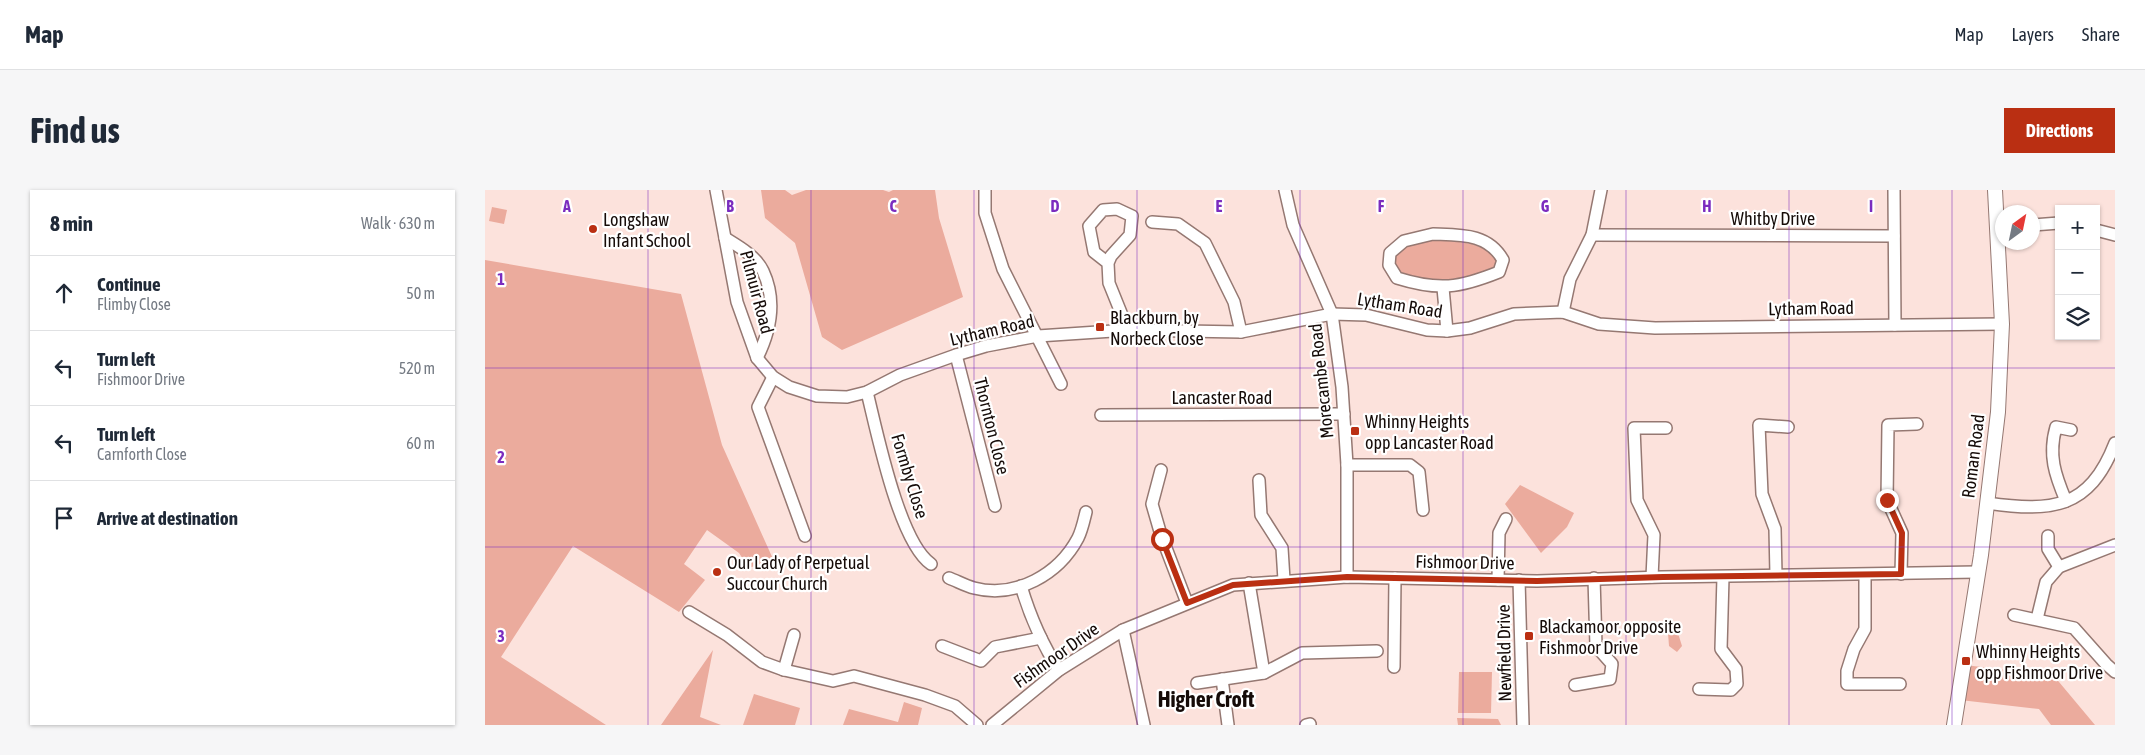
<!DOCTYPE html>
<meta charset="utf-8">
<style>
body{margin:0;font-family:"Asap Condensed",sans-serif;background:#f6f6f7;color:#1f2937}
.controls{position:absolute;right:15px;top:15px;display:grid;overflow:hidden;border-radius:0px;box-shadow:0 1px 4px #0004}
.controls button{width:45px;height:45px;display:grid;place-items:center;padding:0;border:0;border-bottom:1px solid #e0e1e3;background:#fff;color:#1f2937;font:25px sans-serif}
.compass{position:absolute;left:1510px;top:15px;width:45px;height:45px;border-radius:50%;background:#fff;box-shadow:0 1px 4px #0004;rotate:33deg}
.stop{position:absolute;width:15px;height:15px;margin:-11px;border:4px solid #ba2f12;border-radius:50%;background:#fff}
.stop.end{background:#ba2f12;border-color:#fff;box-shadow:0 1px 5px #0008}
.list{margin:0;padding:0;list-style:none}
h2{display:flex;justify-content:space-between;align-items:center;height:65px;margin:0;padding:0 20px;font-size:21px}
h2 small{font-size:16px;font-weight:400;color:#747a83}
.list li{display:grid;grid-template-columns:32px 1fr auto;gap:15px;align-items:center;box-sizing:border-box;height:75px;padding:0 20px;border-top:1px solid #e0e1e3}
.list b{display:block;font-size:19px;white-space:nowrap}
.list p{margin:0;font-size:16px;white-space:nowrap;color:#747a83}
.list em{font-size:16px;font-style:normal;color:#747a83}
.icon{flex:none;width:28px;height:28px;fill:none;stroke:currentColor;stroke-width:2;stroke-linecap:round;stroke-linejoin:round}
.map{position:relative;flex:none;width:1630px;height:535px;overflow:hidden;border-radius:0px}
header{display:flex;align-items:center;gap:30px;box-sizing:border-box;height:70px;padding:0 25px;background:#fff;border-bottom:1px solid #e0e1e3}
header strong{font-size:24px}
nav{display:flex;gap:28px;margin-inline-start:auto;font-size:18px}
.intro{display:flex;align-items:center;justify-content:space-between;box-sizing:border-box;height:120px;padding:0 30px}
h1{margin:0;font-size:35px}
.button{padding:12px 22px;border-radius:0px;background:#ba2f12;color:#fff;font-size:18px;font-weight:700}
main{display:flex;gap:30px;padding:0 30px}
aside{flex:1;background:#fff;border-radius:0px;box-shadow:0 1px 4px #0004}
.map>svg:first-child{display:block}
.green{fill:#ebab9d}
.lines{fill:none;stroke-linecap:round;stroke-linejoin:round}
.minor-casing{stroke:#957872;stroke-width:14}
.tertiary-casing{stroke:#957872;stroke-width:16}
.minor{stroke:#fff;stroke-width:11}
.tertiary{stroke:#fff;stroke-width:14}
.route{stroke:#ba2f12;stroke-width:6}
.grid{fill:none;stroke:#7b2cbf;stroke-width:1;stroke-opacity:0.55}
.poi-dot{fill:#ba2f12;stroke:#fff;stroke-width:2}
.labels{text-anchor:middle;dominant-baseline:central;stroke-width:4.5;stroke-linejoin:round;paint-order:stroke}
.street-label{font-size:18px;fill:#150b08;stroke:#fff}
.poi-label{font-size:18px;fill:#150b08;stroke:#fff;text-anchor:start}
.district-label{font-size:22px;font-weight:bold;fill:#150b08;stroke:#fff}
.grid-label{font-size:16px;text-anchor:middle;font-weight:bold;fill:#7b2cbf;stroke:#fff;stroke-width:4.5;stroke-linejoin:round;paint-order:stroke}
</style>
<header>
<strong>Map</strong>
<nav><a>Map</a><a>Layers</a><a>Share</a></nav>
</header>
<div class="intro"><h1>Find us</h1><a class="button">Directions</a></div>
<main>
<aside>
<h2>8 min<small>Walk · 630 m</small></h2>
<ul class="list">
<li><svg class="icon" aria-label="ahead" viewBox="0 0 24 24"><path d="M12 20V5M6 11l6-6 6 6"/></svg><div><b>Continue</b><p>Flimby Close</p></div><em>50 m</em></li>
<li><svg class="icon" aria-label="left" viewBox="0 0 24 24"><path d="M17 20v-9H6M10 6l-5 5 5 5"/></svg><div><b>Turn left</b><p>Fishmoor Drive</p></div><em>520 m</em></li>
<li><svg class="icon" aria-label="left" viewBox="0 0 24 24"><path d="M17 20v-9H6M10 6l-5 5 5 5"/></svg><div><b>Turn left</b><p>Carnforth Close</p></div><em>60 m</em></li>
<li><svg class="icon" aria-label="arrive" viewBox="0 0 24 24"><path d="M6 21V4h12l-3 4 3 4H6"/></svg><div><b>Arrive at destination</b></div></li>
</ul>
</aside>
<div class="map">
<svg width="1630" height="535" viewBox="0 0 1630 535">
<rect width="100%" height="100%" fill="#fce2dc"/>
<g class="green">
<path d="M276,0H300L307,5L321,0H398L404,2L408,0H450L454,28L478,107L357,160L337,147L310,53L280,28Z"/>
<path d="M7,17L22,20L19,34L4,31Z"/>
<path d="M954,49L987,54L1008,62L1012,73C990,101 942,91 912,83L910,66L920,57Z"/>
<path d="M0,70L196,104L237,255L288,369L264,378L254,363L222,340L199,374L220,390L194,422L88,356L16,467L121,535H0Z"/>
<path d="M1035,295L1089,323L1082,337L1056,363L1020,314Z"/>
<path d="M1191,437L1197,456L1192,462L1184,456L1183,443Z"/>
<path d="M228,460L215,527L236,535H176Z"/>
<path d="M1480,475L1569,486L1610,535H1566L1554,519L1475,510Z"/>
<path d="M974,482H1007L1006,523H973Z"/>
<path d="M269,504L315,518L310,535H258Z"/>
<path d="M419,512L437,518L433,535H358L364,519L413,532Z"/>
<path d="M972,528L1013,529L1016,535H973Z"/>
</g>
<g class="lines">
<g class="minor-casing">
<g id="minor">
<path d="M231,0L252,112L272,168L288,187L304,197L332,206L362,207L382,202L415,185L471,165L501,156L553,146L643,140L756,142L847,124L881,125L942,140L962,141L985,138L1029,124L1078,122L1114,134L1170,138L1517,134"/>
<path d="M500,0V23L518,79L576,194"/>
<path d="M800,0L808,35L847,124L857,197L862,275V387"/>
<path d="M1409,0L1410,135"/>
<path d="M667,32L693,34L720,53L749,112L756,142"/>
<path d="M1548,35L1574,33"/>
<path d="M1611,40L1630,45"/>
<path d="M948,44C975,45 1003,43 1018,70L1014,82C974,98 954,101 912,88L904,75L905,63L919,51Z"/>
<path d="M1107,45L1409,46"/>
<path d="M240,48C253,56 271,66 278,81C292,111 286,140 272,168"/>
<path d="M623,73L609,62L604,36L618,20L632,19L647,26L645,45L626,66L623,73L624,93L643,140"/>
<path d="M958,98L962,141"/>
<path d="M1078,122L1085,89L1107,45L1116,0"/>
<path d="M471,165L510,316"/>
<path d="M288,187L273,217L320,346"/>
<path d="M382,202C392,242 414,352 446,374"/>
<path d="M616,225L859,224"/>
<path d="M862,275H925L934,282L938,320"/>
<path d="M676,280L667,314L676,345L702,413"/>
<path d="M774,290L776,325L797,358L799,390"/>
<path d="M1581,311C1570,285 1563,265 1571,237L1586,240"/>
<path d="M1502,313C1566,322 1604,320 1630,253"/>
<path d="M1563,346V359L1574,377"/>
<path d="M1416,384L1417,343L1402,310L1403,235L1432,234"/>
<path d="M1291,385L1290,339L1277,304L1274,235L1303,237"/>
<path d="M1380,385V439L1369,459L1362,481V494H1415"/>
<path d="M1167,387L1169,345L1152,310L1149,238H1181"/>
<path d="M464,388C472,391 481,396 489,398C531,409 574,384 593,348C597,340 599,330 601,322"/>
<path d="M1013,390L1014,343L1021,329"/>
<path d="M1034,390L1038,535"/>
<path d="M536,396C545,426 557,454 574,480"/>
<path d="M204,422L242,445L277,472L299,480L348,491L369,486L440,505L470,516L492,535"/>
<path d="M1529,425L1589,438L1621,474L1630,482"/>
<path d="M1552,429L1561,392L1574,377L1630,355"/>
<path d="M638,440L659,535"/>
<path d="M457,456L496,471L510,457L556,448"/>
<path d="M909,477L910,388"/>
<path d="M299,480L309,445"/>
<path d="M779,483L817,463L892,461"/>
<path d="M737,489L743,535"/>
<path d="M712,493L779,483L764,393"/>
<path d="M1090,495L1125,489L1127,474L1111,456L1109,388"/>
<path d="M1214,499L1246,500L1252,494L1251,479L1236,459L1238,387"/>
<path d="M507,535L574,480L638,440L748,395L862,387L1052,391L1177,387L1492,382"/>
<path d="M821,535L825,534"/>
</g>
</g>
<g class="tertiary-casing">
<path id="tertiary" d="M1469,535L1496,365L1513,222L1517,134L1510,0"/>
</g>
<use href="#minor" class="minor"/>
<use href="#tertiary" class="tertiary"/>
</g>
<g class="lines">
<path class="route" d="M677,349L702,413L748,395L862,387L1052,391L1178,387L1416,384L1417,343L1402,310"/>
</g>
<path class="grid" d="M163,0V535M326,0V535M489,0V535M652,0V535M815,0V535M978,0V535M1141,0V535M1304,0V535M1467,0V535M0,178H1630M0,357H1630"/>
<g class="poi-dot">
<circle cx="108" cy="39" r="5"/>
<rect x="610" y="132" width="10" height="10" rx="2.5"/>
<rect x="865" y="236" width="10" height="10" rx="2.5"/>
<circle cx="232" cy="382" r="5"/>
<rect x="1039" y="441" width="10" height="10" rx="2.5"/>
<rect x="1476" y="466" width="10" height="10" rx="2.5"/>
</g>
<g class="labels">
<g class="street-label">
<text x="1288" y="28">Whitby Drive</text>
<text transform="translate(272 102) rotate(75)">Pilmuir Road</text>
<text transform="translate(915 115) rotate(9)">Lytham Road</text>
<text transform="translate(1326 118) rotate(-1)">Lytham Road</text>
<text transform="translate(507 140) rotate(-13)">Lytham Road</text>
<text transform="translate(836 191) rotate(-96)">Morecambe Road</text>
<text x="737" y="207">Lancaster Road</text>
<text transform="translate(507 236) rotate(76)">Thornton Close</text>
<text transform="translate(1488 266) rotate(-83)">Roman Road</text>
<text transform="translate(425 286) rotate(73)">Formby Close</text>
<text transform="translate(980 372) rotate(1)">Fishmoor Drive</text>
<text transform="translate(1019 463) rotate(-91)">Newfield Drive</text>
<text transform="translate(571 465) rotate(-35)">Fishmoor Drive</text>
</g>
<g class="poi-label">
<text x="118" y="29">Longshaw<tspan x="118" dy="21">Infant School</tspan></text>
<text x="625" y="127">Blackburn, by<tspan x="625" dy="21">Norbeck Close</tspan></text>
<text x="880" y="231">Whinny Heights<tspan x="880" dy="21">opp Lancaster Road</tspan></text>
<text x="242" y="372">Our Lady of Perpetual<tspan x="242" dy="21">Succour Church</tspan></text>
<text x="1054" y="436">Blackamoor, opposite<tspan x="1054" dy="21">Fishmoor Drive</tspan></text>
<text x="1491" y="461">Whinny Heights<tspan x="1491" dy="21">opp Fishmoor Drive</tspan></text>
</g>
<g class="district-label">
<text x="721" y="509">Higher Croft</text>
</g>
</g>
<g class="grid-label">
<text x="82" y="22">A</text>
<text x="245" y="22">B</text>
<text x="408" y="22">C</text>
<text x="570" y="22">D</text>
<text x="734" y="22">E</text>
<text x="896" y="22">F</text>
<text x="1060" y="22">G</text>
<text x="1222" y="22">H</text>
<text x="1386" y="22">I</text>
<text x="16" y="95">1</text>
<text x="16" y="273">2</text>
<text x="16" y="452">3</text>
</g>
</svg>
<div class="controls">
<button>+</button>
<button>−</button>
<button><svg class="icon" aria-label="layers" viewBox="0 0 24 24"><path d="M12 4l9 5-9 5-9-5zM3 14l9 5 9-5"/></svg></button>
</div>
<svg class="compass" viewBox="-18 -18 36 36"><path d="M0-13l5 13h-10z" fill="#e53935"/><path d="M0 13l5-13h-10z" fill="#747a83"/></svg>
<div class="stop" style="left:677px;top:349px"></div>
<div class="stop end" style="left:1402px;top:310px"></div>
</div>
</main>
